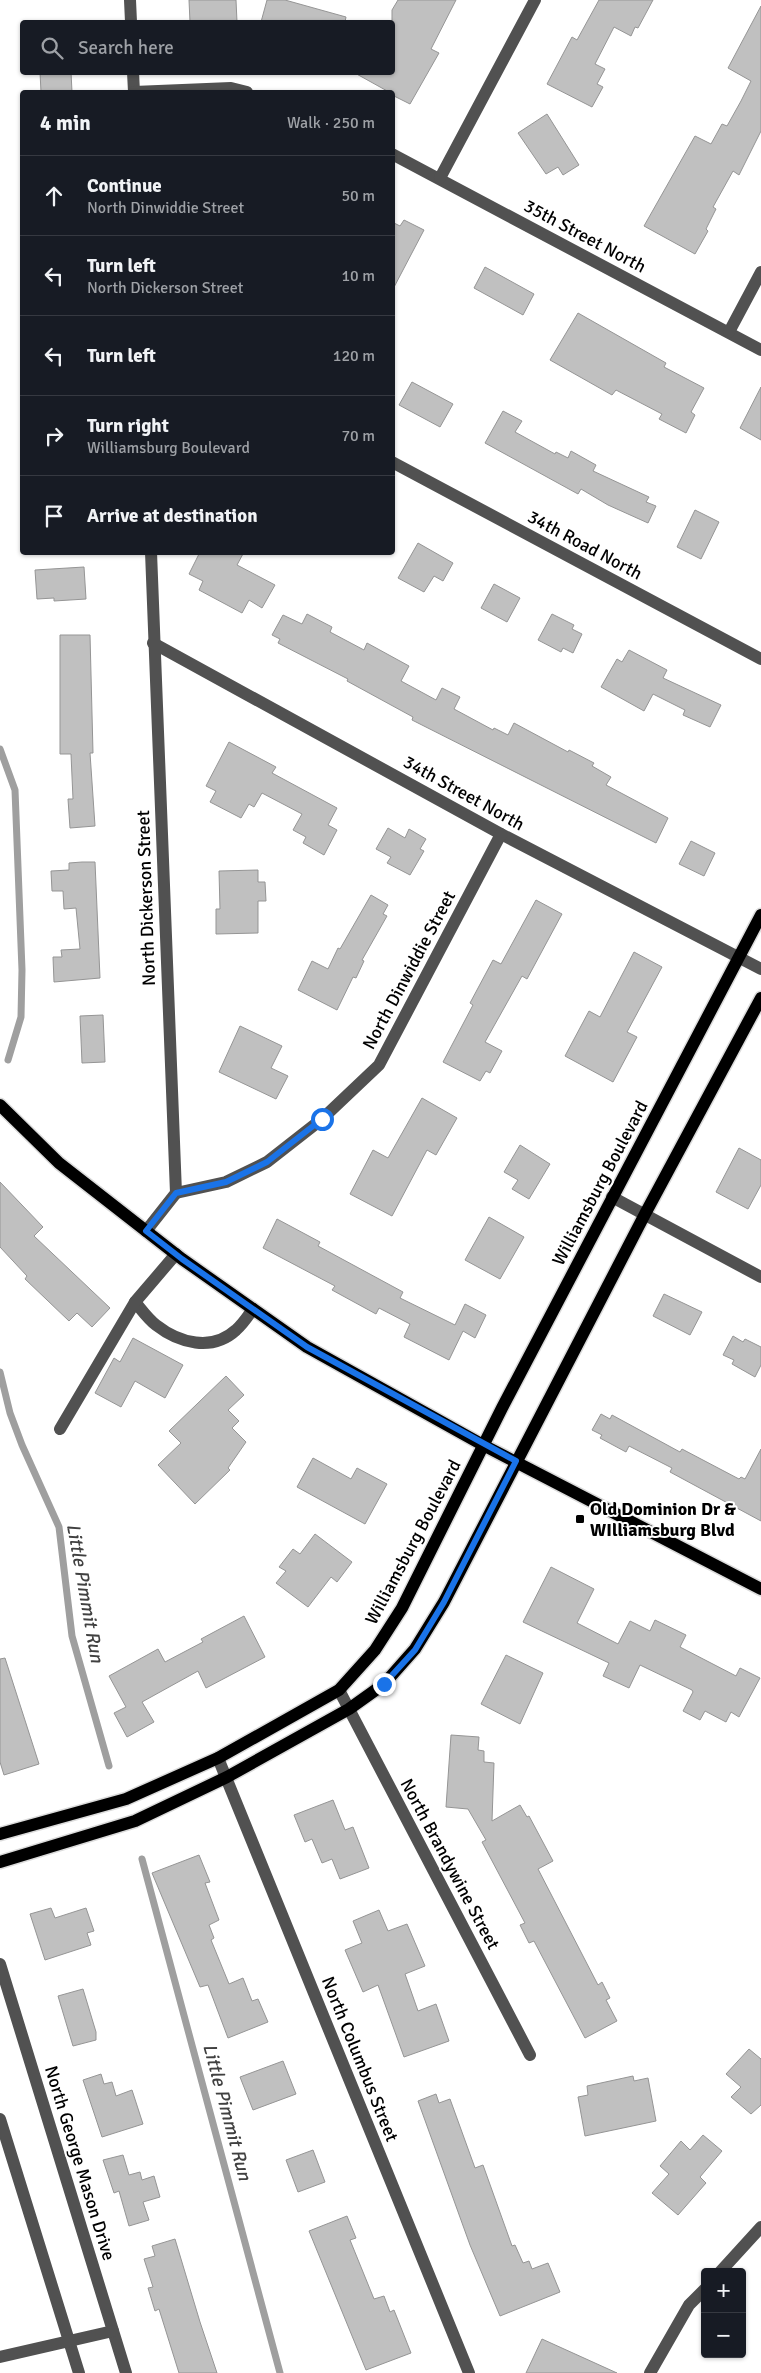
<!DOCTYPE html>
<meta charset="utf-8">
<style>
body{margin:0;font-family:Signika,sans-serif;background:#20242c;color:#f1f3f6}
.controls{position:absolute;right:15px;bottom:15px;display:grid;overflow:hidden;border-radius:5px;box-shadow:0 1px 4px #0004}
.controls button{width:45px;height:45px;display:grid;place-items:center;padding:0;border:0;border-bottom:1px solid #363941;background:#171b24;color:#f1f3f6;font:25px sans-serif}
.stop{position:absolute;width:15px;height:15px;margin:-11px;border:4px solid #1a73e8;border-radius:50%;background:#fff}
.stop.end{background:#1a73e8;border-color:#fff;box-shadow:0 1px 5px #0008}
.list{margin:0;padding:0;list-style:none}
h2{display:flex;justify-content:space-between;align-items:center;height:65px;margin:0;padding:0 20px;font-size:21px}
h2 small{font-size:16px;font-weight:400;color:#9ea1a6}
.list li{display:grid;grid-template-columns:32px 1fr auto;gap:15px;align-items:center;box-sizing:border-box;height:80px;padding:0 20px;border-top:1px solid #363941}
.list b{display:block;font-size:19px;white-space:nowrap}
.list p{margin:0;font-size:16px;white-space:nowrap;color:#9ea1a6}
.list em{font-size:16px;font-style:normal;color:#9ea1a6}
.icon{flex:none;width:28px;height:28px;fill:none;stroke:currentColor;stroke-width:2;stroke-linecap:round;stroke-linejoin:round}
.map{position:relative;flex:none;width:761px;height:2373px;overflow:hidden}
.search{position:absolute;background:#171b24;box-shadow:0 1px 4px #0004;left:20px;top:20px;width:375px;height:55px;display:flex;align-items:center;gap:12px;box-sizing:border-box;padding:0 18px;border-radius:5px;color:#9ea1a6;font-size:19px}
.panel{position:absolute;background:#171b24;box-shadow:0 1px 4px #0004;left:20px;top:90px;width:375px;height:465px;border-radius:5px}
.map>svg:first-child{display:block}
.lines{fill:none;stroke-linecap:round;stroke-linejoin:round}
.stream{stroke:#9f9f9f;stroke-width:7}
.building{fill:#c0c0c0;stroke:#959595}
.major-casing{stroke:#dbdbdb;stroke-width:15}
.minor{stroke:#515151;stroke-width:12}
.major{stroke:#000;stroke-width:12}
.route{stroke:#1a73e8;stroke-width:6}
.poi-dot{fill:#000;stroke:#fff;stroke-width:2}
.labels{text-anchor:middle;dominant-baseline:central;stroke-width:4;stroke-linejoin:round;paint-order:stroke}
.street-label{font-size:18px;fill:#000;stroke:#fff}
.poi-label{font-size:18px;font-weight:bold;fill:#000;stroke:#fff;text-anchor:start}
.water-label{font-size:19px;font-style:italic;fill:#404040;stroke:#fff}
</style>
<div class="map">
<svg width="761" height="2373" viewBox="0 0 761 2373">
<rect width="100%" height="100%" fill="#fff"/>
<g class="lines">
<g class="stream">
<path d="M0,749L15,790L22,970L21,1017L8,1060"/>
<path d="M0,1372L10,1413L22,1445L59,1527L72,1636L109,1766"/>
<path d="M142,1859L280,2373"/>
</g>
</g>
<g class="building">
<path d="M189,0H236L237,22H190Z"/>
<path d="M267,0H285L346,17L345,22H261Z"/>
<path d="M398,0H456L431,49L439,53L410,104L392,95V92H389L353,72H392V10Z"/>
<path d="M599,0H653L638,28L635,27L631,36L614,27L595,64L605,69L597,84L603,87L592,107L547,84L572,37L577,40Z"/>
<path d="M761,6V131L739,175L733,171L713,207L716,209L706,229L708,231L695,254L644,226L695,136L711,144L722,124L727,126L741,101L751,81L728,68Z"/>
<path d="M40,72H71L72,92H41Z"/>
<path d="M547,114L579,165L563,175L558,167L546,174L518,133Z"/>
<path d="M404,220L424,230L392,291V222L400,226Z"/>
<path d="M485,267L534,294L523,315L474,288Z"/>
<path d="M578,313L666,363L664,367L704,388L691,412L695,415L686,433L659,419L662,414L616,390L612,395L550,360Z"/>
<path d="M412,382L453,404L440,427L399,405Z"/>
<path d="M761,387V440L740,428Z"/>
<path d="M503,411L522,421L515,432L555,454L556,452L568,458L571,451L596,465L593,471L649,497L646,502L656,506L648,523L608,505L581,489L578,494L485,443Z"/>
<path d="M695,510L719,522L701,559L677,547Z"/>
<path d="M418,543L453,563L443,581L434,576L424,592L398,578Z"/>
<path d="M200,552H244L237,565L275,585L262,608L249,600L242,613L199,590L203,581L189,574Z"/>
<path d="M84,567L86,599L54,601V598L37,599L35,570Z"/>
<path d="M494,584L520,598L507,622L481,608Z"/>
<path d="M307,614L332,627L330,632L364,650L367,643L409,666L401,681L436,700L442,688L460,697L454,709L493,730L494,728L508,735L514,723L568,752L569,750L594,763L592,766L611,777L606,785L668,818L656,843L412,720L413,717L347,681L348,679L278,643L280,639L272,635L283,615L302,624Z"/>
<path d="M552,614L574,625L572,629L582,634L573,653L563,648L561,652L538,640Z"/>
<path d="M60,635H90L93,753H90L95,826L70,828L68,799H73L71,754H60Z"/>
<path d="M629,650L667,670L663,678L721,705L710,727L683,715L685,710L653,694L644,711L601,687L617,659L622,662Z"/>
<path d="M229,742L276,767L272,773L337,808L328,825L337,830L324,855L303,843L306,837L293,830L302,814L262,793L254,807L249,804L241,818L210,802L216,791L206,786Z"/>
<path d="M388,828L405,838L409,829L426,839L420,849L424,851L410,875L387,863L391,857L376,849Z"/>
<path d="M691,841L715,853L704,876L679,864Z"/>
<path d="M82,862H95L100,978L54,982L53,957H62L61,950L80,949L76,908L64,909L63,891H52L51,871L69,870V863Z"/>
<path d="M258,870V882H265L266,901H258V933L216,934V909H220L219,871Z"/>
<path d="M371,895L388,905L383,914L387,916L362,960L364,961L356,978L353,977L337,1010L298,990L312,961L328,969L338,948L340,949Z"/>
<path d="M536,900L562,914L527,979L522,976L485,1042L502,1051L490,1073L486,1071L480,1081L443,1062L473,1005L470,1003L493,960L501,964Z"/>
<path d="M634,952L662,967L627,1032L637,1037L613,1082L565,1056L589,1011L600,1017Z"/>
<path d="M103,1015L105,1062L82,1063L80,1016Z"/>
<path d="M240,1026L282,1046L271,1068L288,1076L276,1099L219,1072Z"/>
<path d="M422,1098L457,1118L436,1155L427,1150L392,1216L350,1194L373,1150L388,1158Z"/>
<path d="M520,1145L550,1164L529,1199L512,1189L518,1180L504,1172Z"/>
<path d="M739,1148L761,1160V1185L748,1209L716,1192Z"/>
<path d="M0,1182L43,1227L34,1236L110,1308L92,1327L77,1313L69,1321L25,1279L27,1276L0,1247Z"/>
<path d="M489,1217L524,1237L500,1279L465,1260Z"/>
<path d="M277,1219L320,1242L318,1246L403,1292L400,1298L455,1325L465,1304L486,1315L475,1338L463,1331L449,1360L404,1337L410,1324L379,1308L376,1314L332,1290L335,1286L263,1248Z"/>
<path d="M664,1294L702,1312L690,1335L653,1316Z"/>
<path d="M733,1336L743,1342L745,1339L761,1347V1365L755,1377L732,1364L734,1360L723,1355Z"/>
<path d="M133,1338L183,1365L165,1398L135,1381L121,1407L95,1393L114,1358L120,1362Z"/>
<path d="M226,1376L244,1395L228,1410L239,1421L232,1428L246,1442L228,1468L230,1470L195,1504L158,1465L181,1443L169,1431Z"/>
<path d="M601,1414L610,1419L612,1415L680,1452L682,1449L739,1479L741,1477L745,1479L761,1449V1521L670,1472L672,1468L629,1446L626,1452L600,1438L602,1435L592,1430Z"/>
<path d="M313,1458L351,1479L357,1468L387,1484L365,1524L297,1487Z"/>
<path d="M315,1534L352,1562L337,1582L331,1577L308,1607L276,1583L286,1571L279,1567L293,1549L300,1554Z"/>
<path d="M551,1567L594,1589L577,1623L618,1644L630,1621L650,1631L655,1620L686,1635L680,1647L736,1676L740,1668L760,1678L739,1717L731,1712L726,1722L705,1711L700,1720L683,1711L693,1692L692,1690L640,1665L629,1688L603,1676L609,1663L523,1622Z"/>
<path d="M244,1616L265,1657L206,1688L198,1671L142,1702L154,1722L127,1737L114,1713L126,1707L109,1676L158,1649L165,1662L203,1642L201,1639Z"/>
<path d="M506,1655L543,1673L520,1724L481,1704Z"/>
<path d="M5,1658L39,1764L4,1775L0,1762V1659Z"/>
<path d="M451,1735L479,1737L478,1750L484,1751V1762L494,1763L492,1821L520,1805L527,1817L529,1816L553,1861L538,1869L598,1985L602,1982L610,1998L606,2000L617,2021L585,2038L534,1941L529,1943L520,1925L525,1923L482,1842L486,1840L468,1809L446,1807Z"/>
<path d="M333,1800L345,1830L353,1827L369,1868L340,1879L332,1859L322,1863L312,1839L305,1842L294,1815Z"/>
<path d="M199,1855L210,1882L205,1883L219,1920L209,1925L214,1938L211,1940L229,1984L243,1978L252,2001L258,1999L268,2022L228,2038L208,1985L200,1987L152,1873Z"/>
<path d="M51,1908L55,1918L86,1908L94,1931L87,1933L91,1945L45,1960L30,1914Z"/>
<path d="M379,1910L388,1931L407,1924L425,1966L405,1974L418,2011L436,2004L449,2041L404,2057L378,1985L363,1992L345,1950L362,1943L353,1921Z"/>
<path d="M83,1989L96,2032V2040L73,2046L58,1996Z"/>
<path d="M749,2049L761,2059V2105L751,2114L731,2097L741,2087L726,2074Z"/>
<path d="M283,2061L296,2094L253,2110L240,2077Z"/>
<path d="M101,2074L104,2084L112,2082L116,2096L132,2090L143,2124L102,2137L83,2080Z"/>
<path d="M633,2076L634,2081L648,2078L656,2121L585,2136L578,2097L588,2095L587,2086Z"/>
<path d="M436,2094L439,2103L450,2099L475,2168L483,2165L512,2246L515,2245L523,2263L529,2261L532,2269L548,2263L560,2292L500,2316L470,2245L418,2101Z"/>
<path d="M703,2135L722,2151L700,2177L706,2183L678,2215L652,2193L669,2174L660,2166L681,2141L690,2150Z"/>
<path d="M313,2150L325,2182L298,2192L286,2160Z"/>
<path d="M123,2155L129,2175L140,2172L142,2180L154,2176L160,2197L143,2202L149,2220L129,2226L119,2191L114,2193L103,2160Z"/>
<path d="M347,2216L356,2238L350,2240L374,2299L384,2296L390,2312L394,2310L411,2353L366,2370L309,2231Z"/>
<path d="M175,2239L200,2322L217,2373H179L159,2309L155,2311L148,2288L153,2287L144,2259L155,2256L152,2246Z"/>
<path d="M542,2339L617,2373H526Z"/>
</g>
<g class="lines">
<g class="major-casing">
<g id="major">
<path d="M0,1105L59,1163L182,1259L307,1347L483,1445L761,1589"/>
<path d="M0,1834L126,1799L218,1758L339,1690L375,1650L402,1608L502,1408L761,915"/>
<path d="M0,1862L135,1821L227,1777L349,1709L384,1684L415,1649L444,1602L645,1214L761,998"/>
</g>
</g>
<g class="minor">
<path d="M130,0L131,22"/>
<path d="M133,72L134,92"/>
<path d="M134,92L231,88L247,92"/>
<path d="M392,154L761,350"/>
<path d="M440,178L535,0"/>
<path d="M729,332L761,272"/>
<path d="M392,462L761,659"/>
<path d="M153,643L501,834L761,969"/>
<path d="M176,1193L226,1182L267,1162L322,1119L379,1065L501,834"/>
<path d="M612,1197L761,1277"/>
<path d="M146,1231L176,1193L151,552"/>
<path d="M135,1302C141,1309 148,1319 156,1325C179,1343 212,1352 236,1330C243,1324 248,1316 253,1309"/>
<path d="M60,1429L135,1302L176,1254"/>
<path d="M339,1690L530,2055"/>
<path d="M218,1758L469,2373"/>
<path d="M0,1964L126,2373"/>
<path d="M0,2119L79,2373"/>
<path d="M720,2272L761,2227"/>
<path d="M0,2357L113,2331"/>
<path d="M650,2373L689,2305L705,2289"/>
</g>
<use href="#major" class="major"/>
</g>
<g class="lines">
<path class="route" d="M322,1119L267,1162L226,1182L176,1193L146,1231L182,1259L307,1347L516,1461L444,1602L415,1650L384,1684"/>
</g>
<rect class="poi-dot" x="575" y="1514" width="10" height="10" rx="2.5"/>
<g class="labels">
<g class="street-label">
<text transform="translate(585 236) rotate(28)">35th Street North</text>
<text transform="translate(585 545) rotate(28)">34th Road North</text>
<text transform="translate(464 793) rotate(29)">34th Street North</text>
<text transform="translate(146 898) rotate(-92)">North Dickerson Street</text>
<text transform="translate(409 970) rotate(-62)">North Dinwiddie Street</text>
<text transform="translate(600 1183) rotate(-62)">Williamsburg Boulevard</text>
<text transform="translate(413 1542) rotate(-62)">Williamsburg Boulevard</text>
<text transform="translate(450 1864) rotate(62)">North Brandywine Street</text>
<text transform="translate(360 2059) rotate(68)">North Columbus Street</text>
<text transform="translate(80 2163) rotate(73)">North George Mason Drive</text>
</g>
<g class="poi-label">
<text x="590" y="1509">Old Dominion Dr &amp;<tspan x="590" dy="21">WIlliamsburg Blvd</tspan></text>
</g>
<g class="water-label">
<text transform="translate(85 1593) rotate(80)">Little Pimmit Run</text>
<text transform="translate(227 2112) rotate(75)">Little Pimmit Run</text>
</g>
</g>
</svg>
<div class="controls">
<button>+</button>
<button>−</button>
</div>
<div class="stop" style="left:322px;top:1119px"></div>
<div class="stop end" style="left:384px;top:1684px"></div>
<div class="search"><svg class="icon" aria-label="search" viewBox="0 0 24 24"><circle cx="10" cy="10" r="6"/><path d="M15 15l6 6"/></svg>Search here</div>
<section class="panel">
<h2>4 min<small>Walk · 250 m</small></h2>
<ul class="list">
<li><svg class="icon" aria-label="ahead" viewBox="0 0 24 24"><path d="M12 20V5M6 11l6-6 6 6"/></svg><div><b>Continue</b><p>North Dinwiddie Street</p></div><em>50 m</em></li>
<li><svg class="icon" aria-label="left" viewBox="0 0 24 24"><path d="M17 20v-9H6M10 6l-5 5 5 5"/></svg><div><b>Turn left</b><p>North Dickerson Street</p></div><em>10 m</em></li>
<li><svg class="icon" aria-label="left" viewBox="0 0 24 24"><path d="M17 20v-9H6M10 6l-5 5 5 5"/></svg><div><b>Turn left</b></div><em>120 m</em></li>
<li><svg class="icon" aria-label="right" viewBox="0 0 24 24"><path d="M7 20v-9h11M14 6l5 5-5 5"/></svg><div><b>Turn right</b><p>Williamsburg Boulevard</p></div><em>70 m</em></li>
<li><svg class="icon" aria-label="arrive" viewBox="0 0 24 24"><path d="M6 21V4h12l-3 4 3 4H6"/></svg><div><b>Arrive at destination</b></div></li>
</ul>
</section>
</div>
